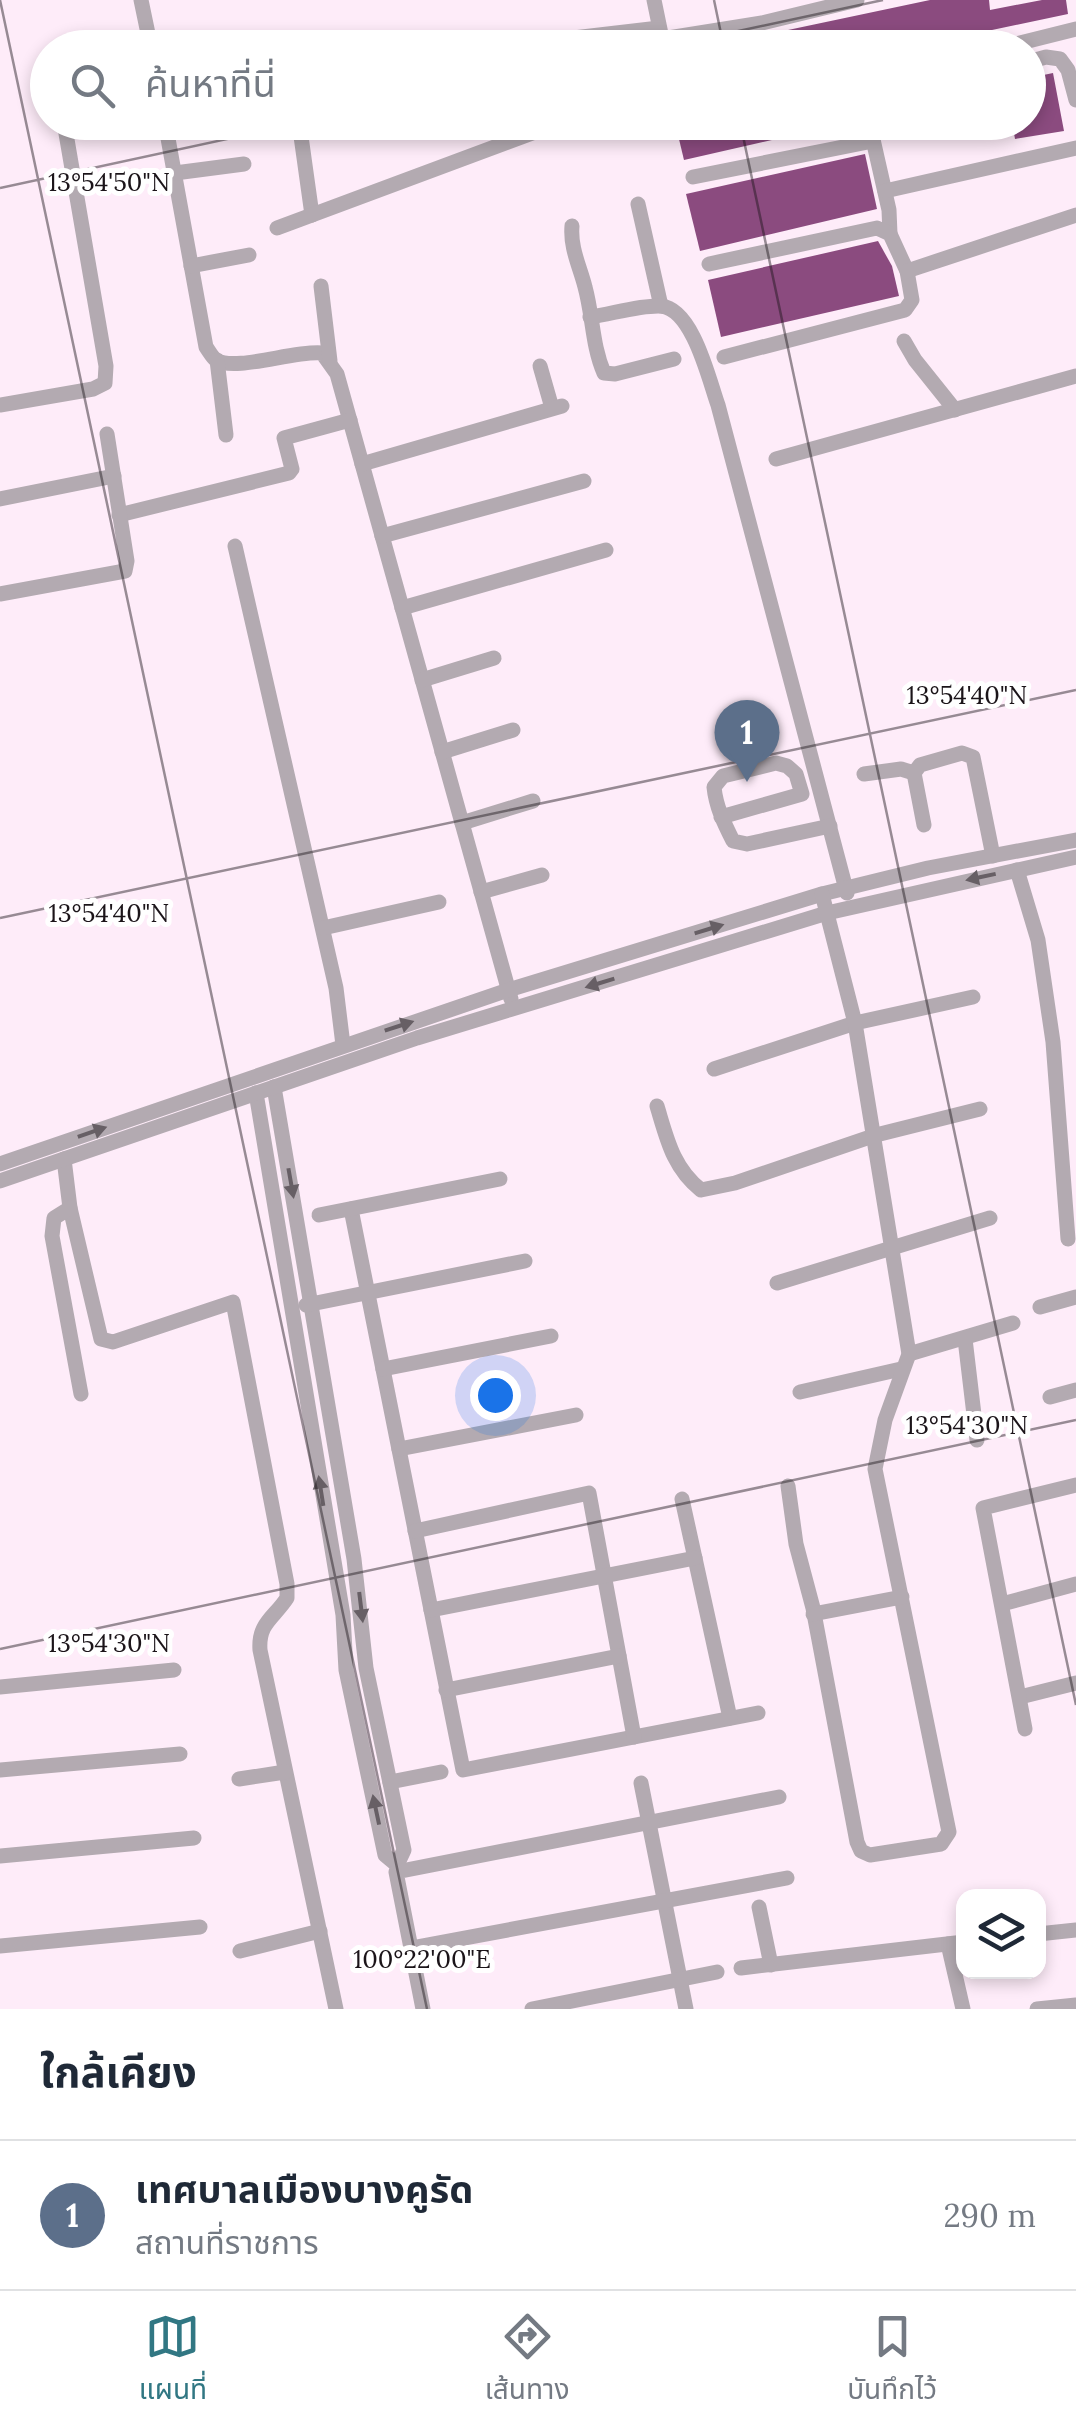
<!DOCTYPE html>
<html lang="th">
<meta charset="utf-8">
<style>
body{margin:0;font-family:Lora,"Noto Sans Thai",serif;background:#f2f2f3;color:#1f2937}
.controls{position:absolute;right:30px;bottom:30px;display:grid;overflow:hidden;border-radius:20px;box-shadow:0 5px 15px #0003}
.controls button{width:90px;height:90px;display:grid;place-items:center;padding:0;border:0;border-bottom:2px solid #e0e1e3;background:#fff;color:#1f2937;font:50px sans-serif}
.you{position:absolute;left:495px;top:1395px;width:35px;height:35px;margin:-25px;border:8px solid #fff;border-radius:50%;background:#1a73e8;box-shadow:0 0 0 15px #1a73e833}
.badge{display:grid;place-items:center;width:65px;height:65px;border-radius:50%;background:#317783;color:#fff;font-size:32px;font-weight:700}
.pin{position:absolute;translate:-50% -82px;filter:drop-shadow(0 2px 5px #0008)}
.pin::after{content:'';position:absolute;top:52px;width:35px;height:30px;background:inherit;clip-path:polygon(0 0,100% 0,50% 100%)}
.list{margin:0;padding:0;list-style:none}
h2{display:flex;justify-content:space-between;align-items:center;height:130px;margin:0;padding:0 40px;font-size:42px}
h2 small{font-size:32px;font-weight:400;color:#747a83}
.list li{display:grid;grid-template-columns:65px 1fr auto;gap:30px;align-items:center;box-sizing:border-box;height:150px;padding:0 40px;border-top:2px solid #e0e1e3}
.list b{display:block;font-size:38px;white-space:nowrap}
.list p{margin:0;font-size:32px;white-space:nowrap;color:#747a83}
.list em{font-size:32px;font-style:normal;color:#747a83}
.icon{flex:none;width:55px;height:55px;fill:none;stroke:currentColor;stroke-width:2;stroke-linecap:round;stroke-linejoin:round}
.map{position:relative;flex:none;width:1076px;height:2009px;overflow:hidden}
.search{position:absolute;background:#fff;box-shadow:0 5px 15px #0003;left:30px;right:30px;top:30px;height:110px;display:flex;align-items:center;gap:25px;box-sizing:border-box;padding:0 35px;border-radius:55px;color:#747a83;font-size:38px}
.sheet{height:280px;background:#fff}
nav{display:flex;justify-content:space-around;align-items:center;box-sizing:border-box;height:140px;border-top:2px solid #e0e1e3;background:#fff;font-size:28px;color:#747a83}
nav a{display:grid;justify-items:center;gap:5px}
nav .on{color:#317783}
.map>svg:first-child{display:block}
.building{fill:#8b4b7f}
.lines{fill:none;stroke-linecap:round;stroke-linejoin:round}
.minor{stroke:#b3aab1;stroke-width:15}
.oneway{fill:#675f65}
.ticks{fill:none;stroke:#1b1419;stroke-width:2.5;stroke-opacity:0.45}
.ticks-label{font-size:25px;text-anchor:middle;fill:#1b1419;stroke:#fff;stroke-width:10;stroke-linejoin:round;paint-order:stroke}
</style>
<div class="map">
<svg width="1076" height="2009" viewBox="0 0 1076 2009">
<rect width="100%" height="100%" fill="#feecf9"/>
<g class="building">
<path d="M930,0H989L990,10L1042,0H1066L1068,14L907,48H833L832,41L793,48H737L736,41Z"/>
<path d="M1053,73L1064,131L1015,139L1012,122H1028V109L1040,106L1034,77Z"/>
<path d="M730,122H824L825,128L684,160L678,135Z"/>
<path d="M865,154L877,209L700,251L686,194Z"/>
<path d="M878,241L892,266L899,296L721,337L708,280Z"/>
</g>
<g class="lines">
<g class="minor">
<path d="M141,0L151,48"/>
<path d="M654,0L661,34"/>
<path d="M662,39L762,23L857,0"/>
<path d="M534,48L565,39L659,28"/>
<path d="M1000,48L1076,29"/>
<path d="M1028,62L1046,57L1060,59L1068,70L1076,100"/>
<path d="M165,122L206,347C209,351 212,357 216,360C235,372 295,350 322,353L337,374L511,999"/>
<path d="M299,122L312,215"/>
<path d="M869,122L889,210L890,234"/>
<path d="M175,173L244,164"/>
<path d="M693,177L873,141"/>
<path d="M885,191L1076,148"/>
<path d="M638,204L661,306"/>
<path d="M572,226C570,248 580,267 585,287C593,316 592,345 604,373L615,374L674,359"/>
<path d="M277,228L562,122"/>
<path d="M709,264L877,228L890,234L907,271L912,300L905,310L724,357"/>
<path d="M191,266L249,255"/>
<path d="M907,271L1076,215"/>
<path d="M321,286L330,361"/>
<path d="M590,317C612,314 639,305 661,306C693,309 709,380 718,405L847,893"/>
<path d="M904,341L915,360L955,410"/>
<path d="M217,360L226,435"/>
<path d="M540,366L552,408"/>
<path d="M0,405L93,389L105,383L106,366L64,122"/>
<path d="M776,459L1076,376"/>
<path d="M362,464L562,406"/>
<path d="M0,499L114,476"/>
<path d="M119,515L289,473L292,469L284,438L350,420"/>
<path d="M382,536L584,481"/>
<path d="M235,546L336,988L343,1045"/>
<path d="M0,594L125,571L127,561L107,434"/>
<path d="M402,608L606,550"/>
<path d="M422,680L494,658"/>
<path d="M442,752L513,730"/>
<path d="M864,774L901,769L914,773"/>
<path d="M721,817L802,794L796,774L787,766L776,763L723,776L714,787C716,807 724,823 733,841L747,844L830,826"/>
<path d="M462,823L533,801"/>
<path d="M924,825L914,773L920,765L962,753L973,757L993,856"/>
<path d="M1017,870L1038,940L1053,1042L1068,1239"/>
<path d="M481,892L542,875"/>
<path d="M323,928L439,902"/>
<path d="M714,1069L855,1023L973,997"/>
<path d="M256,1093L343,1615L346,1670L385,1855L397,1865L404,1850L366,1668L354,1559L274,1087"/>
<path d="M657,1106C667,1139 673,1168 701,1190L735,1183L876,1135L980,1109"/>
<path d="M64,1159L70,1208L101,1339L113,1342L233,1302L287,1584V1598C274,1618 258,1623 260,1650L336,2009"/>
<path d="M0,1164L508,990L822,894L928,868L1076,840"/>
<path d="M0,1181L417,1038L827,913L1076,857"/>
<path d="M70,1208L54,1218L52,1236L81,1394"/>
<path d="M351,1209L463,1770L758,1713"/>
<path d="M319,1215L500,1179"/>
<path d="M777,1283L990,1218"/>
<path d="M306,1305L525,1261"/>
<path d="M1040,1307L1076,1297"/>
<path d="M965,1339L977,1440"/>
<path d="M909,1354L1013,1323"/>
<path d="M383,1369L551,1336"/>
<path d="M800,1392L901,1369"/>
<path d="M1050,1397L1076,1390"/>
<path d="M399,1449L576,1415"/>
<path d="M788,1486L796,1544L813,1608L857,1842L861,1851L870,1855L941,1844L949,1832L875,1469L885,1420L909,1354L855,1023L822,894"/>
<path d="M682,1499L730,1718"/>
<path d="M415,1531L589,1493L634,1737"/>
<path d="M1002,1604L1076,1584"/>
<path d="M431,1610L695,1558"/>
<path d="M813,1614L902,1597"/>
<path d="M0,1687L174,1670"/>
<path d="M446,1690L619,1656"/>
<path d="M1020,1697L1076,1683"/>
<path d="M1025,1729L983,1508L1076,1485"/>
<path d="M0,1770L180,1754"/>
<path d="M239,1779L285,1772"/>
<path d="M390,1782L441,1772"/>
<path d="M641,1783L686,2009"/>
<path d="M0,1856L194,1838"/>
<path d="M759,1907L771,1965"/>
<path d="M1038,1934L1076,1930"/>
<path d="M948,1944L963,2009"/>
<path d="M0,1946L200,1927"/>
<path d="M411,1948L787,1878"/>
<path d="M240,1951L320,1931"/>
<path d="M741,1968L964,1942"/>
<path d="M423,2009L396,1872L779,1797"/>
<path d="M532,2009L717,1972"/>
<path d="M1037,2009L1076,2005"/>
</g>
</g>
<defs><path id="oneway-solid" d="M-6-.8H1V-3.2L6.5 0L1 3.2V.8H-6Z" transform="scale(2.5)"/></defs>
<g class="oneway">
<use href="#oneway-solid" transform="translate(981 877) rotate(168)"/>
<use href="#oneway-solid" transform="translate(709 929) rotate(-17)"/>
<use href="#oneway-solid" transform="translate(600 983) rotate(163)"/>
<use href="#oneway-solid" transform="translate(399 1026) rotate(-18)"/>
<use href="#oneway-solid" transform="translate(92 1132) rotate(-19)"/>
<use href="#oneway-solid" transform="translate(291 1183) rotate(80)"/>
<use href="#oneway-solid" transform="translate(321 1491) rotate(-99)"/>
<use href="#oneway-solid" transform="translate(361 1607) rotate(83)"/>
<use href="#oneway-solid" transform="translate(376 1810) rotate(-102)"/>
</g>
<path class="ticks" d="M0,0L427,2009M714,0L724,48M659,48L883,0M740,122L1076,1705M0,188L306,122M0,918L1076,690M0,1649L1076,1420"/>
<g class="ticks-label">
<text x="109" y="191">13°54'50"N</text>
<text x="967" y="704">13°54'40"N</text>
<text x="109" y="922">13°54'40"N</text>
<text x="967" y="1434">13°54'30"N</text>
<text x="109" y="1652">13°54'30"N</text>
<text x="422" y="1968">100°22'00"E</text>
</g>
</svg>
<div class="controls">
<button><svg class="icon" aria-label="layers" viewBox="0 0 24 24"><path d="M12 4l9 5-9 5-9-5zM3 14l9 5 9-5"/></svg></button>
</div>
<div class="you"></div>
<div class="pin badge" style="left:747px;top:782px;background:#5c6f8a">1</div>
<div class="search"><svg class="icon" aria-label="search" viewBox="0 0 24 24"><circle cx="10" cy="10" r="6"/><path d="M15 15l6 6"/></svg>ค้นหาที่นี่</div>
</div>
<section class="sheet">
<h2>ใกล้เคียง<small></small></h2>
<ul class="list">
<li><span class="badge" style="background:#5c6f8a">1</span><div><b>เทศบาลเมืองบางคูรัด</b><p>สถานที่ราชการ</p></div><em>290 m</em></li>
</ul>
</section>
<nav>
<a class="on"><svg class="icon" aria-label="map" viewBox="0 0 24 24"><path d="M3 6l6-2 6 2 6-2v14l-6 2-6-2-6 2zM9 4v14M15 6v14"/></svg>แผนที่</a>
<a><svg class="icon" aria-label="directions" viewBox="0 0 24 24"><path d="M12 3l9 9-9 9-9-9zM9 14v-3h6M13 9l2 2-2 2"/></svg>เส้นทาง</a>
<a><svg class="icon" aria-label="saved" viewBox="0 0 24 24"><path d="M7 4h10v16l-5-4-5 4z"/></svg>บันทึกไว้</a>
</nav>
